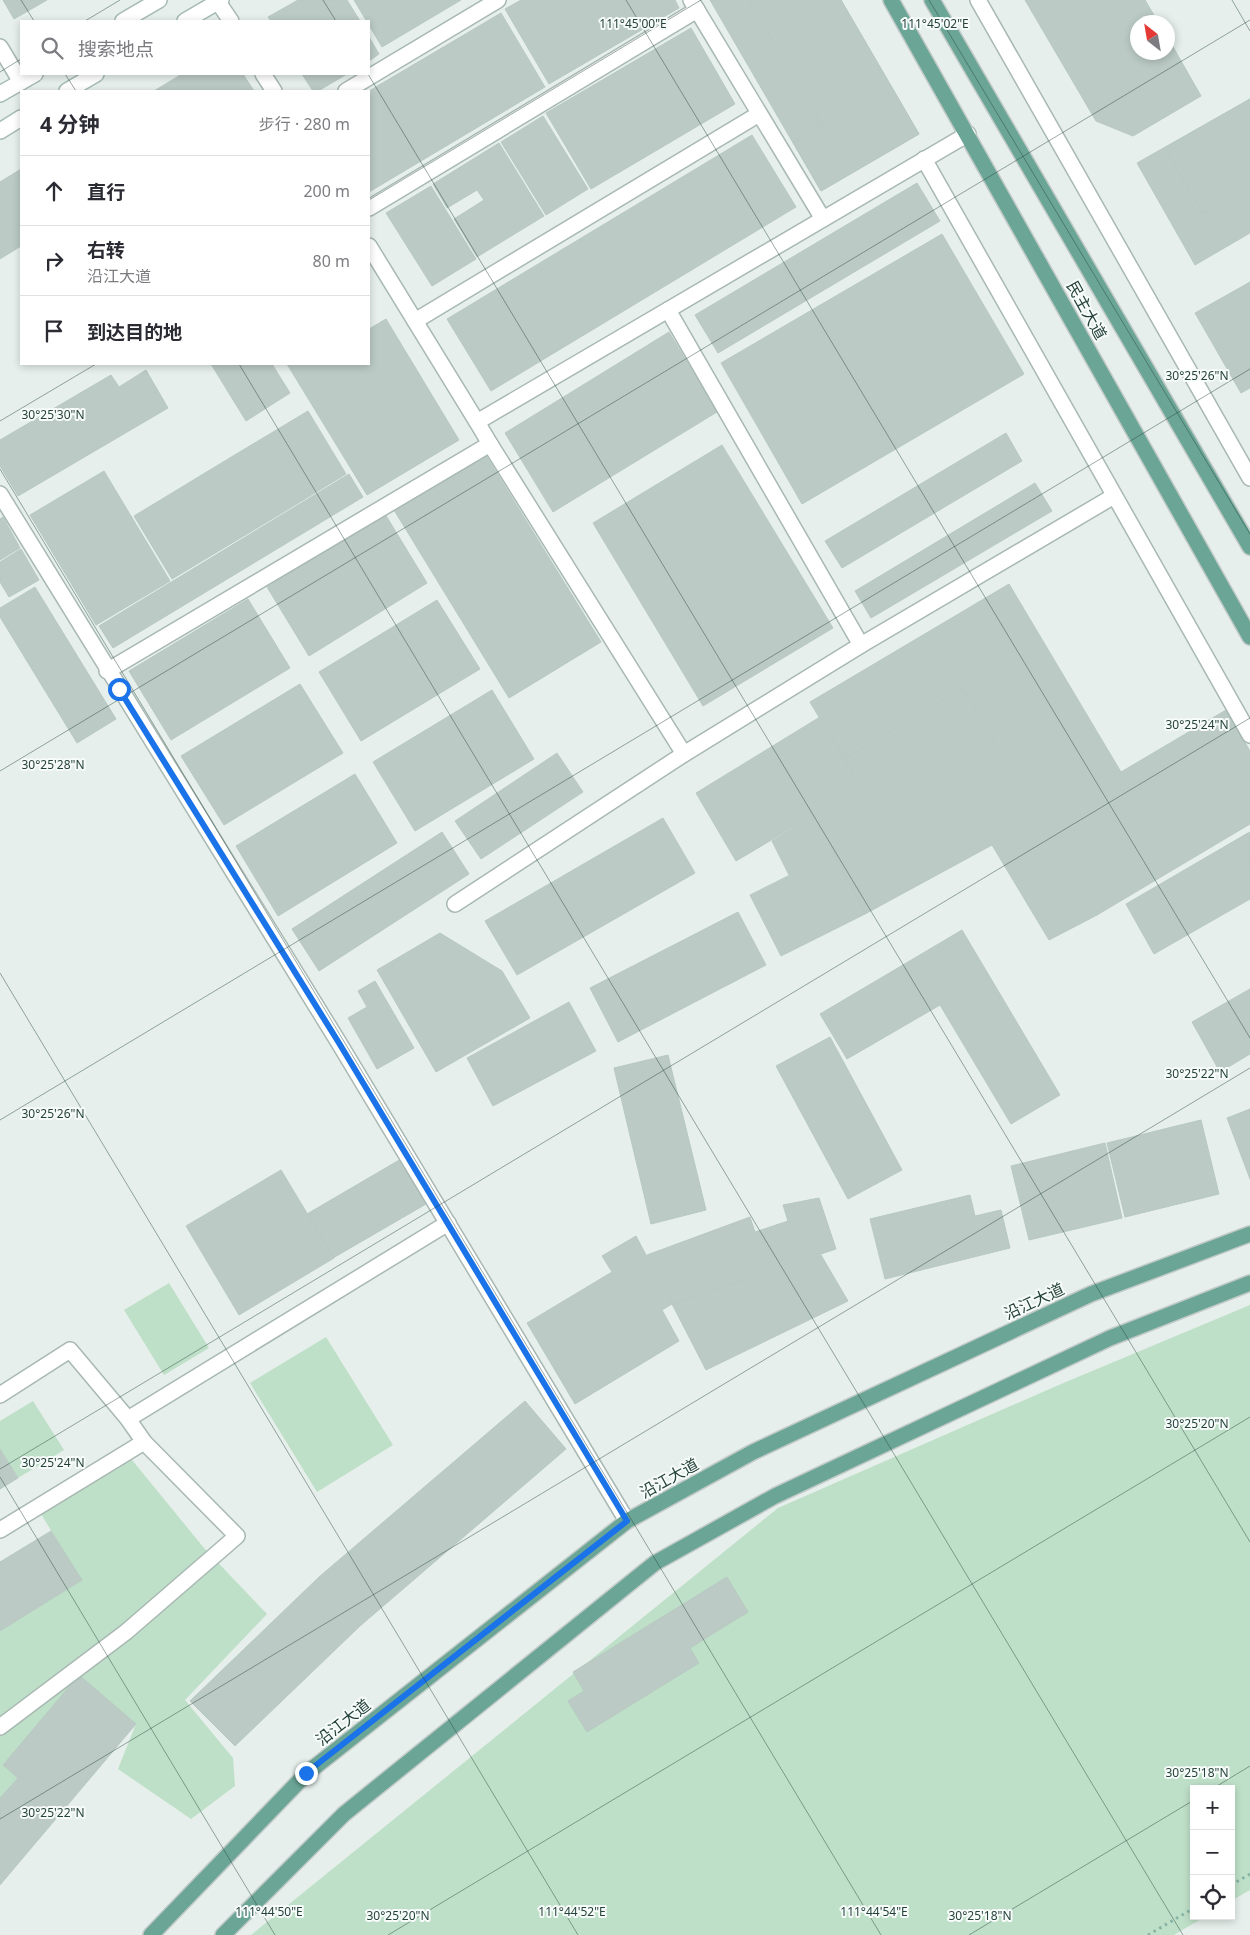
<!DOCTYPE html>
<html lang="zh">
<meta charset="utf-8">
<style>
body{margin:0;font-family:"Noto Sans","Noto Sans SC",sans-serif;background:#f2f2f3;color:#2b2b33}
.controls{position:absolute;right:15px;bottom:15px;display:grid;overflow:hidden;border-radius:0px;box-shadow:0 2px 8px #0003}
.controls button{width:45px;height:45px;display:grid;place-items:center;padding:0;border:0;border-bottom:1px solid #e1e1e2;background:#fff;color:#2b2b33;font:25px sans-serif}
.compass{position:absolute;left:1130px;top:15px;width:45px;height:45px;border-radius:50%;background:#fff;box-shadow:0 2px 8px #0003;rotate:329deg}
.stop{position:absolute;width:15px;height:15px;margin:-11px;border:4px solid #1a73e8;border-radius:50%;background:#fff}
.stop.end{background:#1a73e8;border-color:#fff;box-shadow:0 1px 5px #0008}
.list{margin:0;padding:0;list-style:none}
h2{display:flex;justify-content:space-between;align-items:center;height:65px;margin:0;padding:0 20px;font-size:21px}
h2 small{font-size:16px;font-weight:400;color:#7c7c81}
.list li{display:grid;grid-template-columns:32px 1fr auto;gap:15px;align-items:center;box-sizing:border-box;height:70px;padding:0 20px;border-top:1px solid #e1e1e2}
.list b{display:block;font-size:19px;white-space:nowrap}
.list p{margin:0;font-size:16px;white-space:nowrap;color:#7c7c81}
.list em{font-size:16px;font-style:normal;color:#7c7c81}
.icon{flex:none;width:28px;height:28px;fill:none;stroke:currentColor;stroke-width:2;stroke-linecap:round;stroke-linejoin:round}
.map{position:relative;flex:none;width:1250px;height:1935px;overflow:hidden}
.search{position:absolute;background:#fff;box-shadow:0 2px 8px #0003;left:20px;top:20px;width:350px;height:55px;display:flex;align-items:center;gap:12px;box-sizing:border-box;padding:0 18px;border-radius:0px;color:#7c7c81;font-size:19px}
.panel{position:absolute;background:#fff;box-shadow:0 2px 8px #0003;left:20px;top:90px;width:350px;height:275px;border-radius:0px}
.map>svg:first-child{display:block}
.green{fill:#bfe0c8}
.building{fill:#bbcac4;stroke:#b8c9c2}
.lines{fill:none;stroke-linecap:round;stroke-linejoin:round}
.lane-casing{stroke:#a8b8b2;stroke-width:18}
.street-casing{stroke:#a8b8b2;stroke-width:18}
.secondary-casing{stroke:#a4bbb3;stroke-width:18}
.primary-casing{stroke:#c2cac8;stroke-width:18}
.path{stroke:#86b3a5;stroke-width:3;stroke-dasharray:2.5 4;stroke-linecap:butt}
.lane{stroke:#fff;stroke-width:15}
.street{stroke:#fff;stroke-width:15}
.secondary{stroke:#fff;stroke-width:15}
.primary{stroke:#6aa596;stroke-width:15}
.route{stroke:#1a73e8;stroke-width:6}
.ticks{fill:none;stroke:#24423a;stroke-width:1;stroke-opacity:0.45}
.labels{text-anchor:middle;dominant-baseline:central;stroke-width:4;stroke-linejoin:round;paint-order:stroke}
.street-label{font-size:16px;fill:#24423a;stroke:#f7fbf9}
.ticks-label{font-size:12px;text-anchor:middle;fill:#24423a;stroke:#f7fbf9;stroke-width:4;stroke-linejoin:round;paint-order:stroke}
</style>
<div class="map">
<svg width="1250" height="1935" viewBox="0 0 1250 1935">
<rect width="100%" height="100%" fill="#e6efeb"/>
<g class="green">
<path d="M169,1283L209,1348L164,1375L124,1310Z"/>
<path d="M1250,1305V1890L1231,1901V1789H1194V1916H1206L1174,1935H251L778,1508L1061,1384Z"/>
<path d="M326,1337L393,1445L317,1492L250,1383Z"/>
<path d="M33,1401L64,1450L18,1478L0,1449V1421Z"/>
<path d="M128,1455L204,1548L267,1614L185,1700L233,1758L235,1786L191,1819L118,1769L136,1724L79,1676L3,1765L18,1778L0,1798V1631L81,1580L38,1509Z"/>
</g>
<g class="building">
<path d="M3,0H47L14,19Z"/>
<path d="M298,0H347L360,21H271L268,17Z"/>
<path d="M354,0H461L382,47Z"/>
<path d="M521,0H675L679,8L549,84L505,9Z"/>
<path d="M710,0H841L919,134L821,191Z"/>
<path d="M749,0H841L919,134L821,191L793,142L823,125Z"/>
<path d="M1025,0H1145L1158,22H1138V52H1168V38L1201,96L1133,136L1096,121Z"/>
<path d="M501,13L545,87L369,192V91Z"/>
<path d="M691,28L735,104L591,189L546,113Z"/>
<path d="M369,37L379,54L369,61Z"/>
<path d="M182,74H243L254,91H154Z"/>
<path d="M302,74H347L318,91H313Z"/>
<path d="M1250,99V233L1195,265L1137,163Z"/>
<path d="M1250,99V187L1203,214L1165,148Z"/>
<path d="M543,116L588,189L546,215L501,142Z"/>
<path d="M752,135L796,207L491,391L447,319Z"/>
<path d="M499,143L544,216L477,257L454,219L484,200L477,190L447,208L433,184Z"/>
<path d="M21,169V246L0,259V182Z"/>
<path d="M917,183L940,221L718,353L695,315Z"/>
<path d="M431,186L476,259L432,286L386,213Z"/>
<path d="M942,234L1024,374L802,504L721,363Z"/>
<path d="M1250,282V388L1241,393L1195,313Z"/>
<path d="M386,319L459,440L367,495L287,364H369V329Z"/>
<path d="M669,332L717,412L553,512L505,433Z"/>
<path d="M211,364H272L290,393L246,421Z"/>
<path d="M146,370L168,408L18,496L0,466V440L111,375L119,387Z"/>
<path d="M308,411L346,474L272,519L233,456Z"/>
<path d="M1006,433L1022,461L842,568L825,541Z"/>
<path d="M722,445L833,628L703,706L593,523Z"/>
<path d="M485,454L601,642L509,698L394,510Z"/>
<path d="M233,456L272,519L172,579L134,516Z"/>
<path d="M104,471L170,581L96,625L30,515Z"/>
<path d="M349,474L363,497L113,648L99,626Z"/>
<path d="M1035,483L1052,511L871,618L855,591Z"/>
<path d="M385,514L427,583L309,656L267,587Z"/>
<path d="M3,517L20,548L0,560V519Z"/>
<path d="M21,549L39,580L9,597L0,582V562Z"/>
<path d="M1009,584L1121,772L1226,710L1250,751V824L1097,915L963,688L844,759L810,702Z"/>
<path d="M35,587L116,719L77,743L0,617V608Z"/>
<path d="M248,599L290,668L171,740L129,671Z"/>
<path d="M437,600L480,669L361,741L319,672Z"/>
<path d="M300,684L343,753L224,825L181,756Z"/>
<path d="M963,688L1097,915L1049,940L992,845L865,914L834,853L789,875L772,841L861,787L844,759Z"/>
<path d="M492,690L534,759L415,831L373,762Z"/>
<path d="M820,717L861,787L736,861L696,793Z"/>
<path d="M557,753L583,792L481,859L455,821Z"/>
<path d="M355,774L397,843L278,916L236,846Z"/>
<path d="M663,818L695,873L517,975L485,921Z"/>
<path d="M442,832L469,874L319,971L292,929Z"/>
<path d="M1250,832V884L1228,845Z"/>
<path d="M1248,833L1250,899L1154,954L1126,904Z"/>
<path d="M834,853L865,914L781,956L750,895Z"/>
<path d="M738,912L766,965L618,1042L590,988Z"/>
<path d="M962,930L1060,1095L1011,1124L940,1005L847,1059L820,1014Z"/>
<path d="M440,933L502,971L530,1018L436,1072L377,970Z"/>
<path d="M375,981L414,1048L377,1069L348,1018L367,1007L358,991Z"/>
<path d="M1250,989V1054L1220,1072L1192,1022Z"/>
<path d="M569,1002L596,1051L493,1106L467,1058Z"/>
<path d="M830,1037L902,1170L848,1199L776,1066Z"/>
<path d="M668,1055L706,1210L651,1224L614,1068Z"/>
<path d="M1250,1109V1179L1227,1118Z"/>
<path d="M1201,1120L1219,1194L1125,1217L1107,1143Z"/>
<path d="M1105,1143L1122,1218L1029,1240L1011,1166Z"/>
<path d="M401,1159L426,1204L333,1258L307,1214Z"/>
<path d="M281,1170L334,1258L239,1315L186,1226Z"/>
<path d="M970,1195L975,1216L1001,1210L1010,1248L885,1279L870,1219Z"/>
<path d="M819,1198L836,1249L672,1304L647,1255L750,1217L755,1232L788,1221L783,1205Z"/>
<path d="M636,1236L672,1304L662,1310L679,1341L575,1404L527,1323L612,1272L602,1256Z"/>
<path d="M821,1255L848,1301L706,1370L672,1304Z"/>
<path d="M525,1401L566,1449L360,1626L319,1577Z"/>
<path d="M0,1449L18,1478L0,1489Z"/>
<path d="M51,1531L82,1580L0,1631V1562Z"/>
<path d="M319,1577L360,1626L235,1746L190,1701Z"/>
<path d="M727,1577L748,1612L690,1648L699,1663L587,1732L568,1701L584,1691L573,1672Z"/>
<path d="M79,1675L136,1724L0,1885V1798L18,1778L3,1765Z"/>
</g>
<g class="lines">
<g class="lane-casing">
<g id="lane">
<path d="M691,0L823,219"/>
<path d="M978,0L1250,478"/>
<path d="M218,2L231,21"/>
<path d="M263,74L274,91"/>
<path d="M346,91L498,0"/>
<path d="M924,159L1250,735"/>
<path d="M369,208L697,10"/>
<path d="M369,246L477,422"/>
<path d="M415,321L759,114"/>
<path d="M490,444L684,754L861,645L668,310"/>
<path d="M861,645L1114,496"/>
<path d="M107,671L490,444L477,422L968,134"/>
<path d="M455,904L684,754"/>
<path d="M0,1395L70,1350L128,1419"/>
<path d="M0,1530L144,1442"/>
<path d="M0,1727L126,1632L237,1536L144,1442L128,1419L448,1223"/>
</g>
</g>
<g class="street-casing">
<g id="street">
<path d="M0,47L21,82"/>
<path d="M0,494L339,1043L627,1521"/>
</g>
</g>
<g class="secondary-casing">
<g id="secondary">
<path d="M123,21L159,0"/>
<path d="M185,21L221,0"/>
<path d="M67,91L96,74"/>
<path d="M0,94L35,74"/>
<path d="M0,131L21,118"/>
</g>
</g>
<g class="primary-casing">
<g id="primary">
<path d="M891,0L1250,637"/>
<path d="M932,0L1250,547"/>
<path d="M151,1935L307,1773L627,1521L753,1452L1091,1294L1250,1234"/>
<path d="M223,1935L344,1814L655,1563L775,1496L1110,1338L1250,1283"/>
</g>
</g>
<g class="path">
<path d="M1231,1885L1250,1874"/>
<path d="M1148,1935L1194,1908"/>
</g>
<use href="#lane" class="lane"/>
<use href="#street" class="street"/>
<use href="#secondary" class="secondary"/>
<use href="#primary" class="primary"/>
</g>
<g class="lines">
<path class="route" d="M119,689L339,1043L627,1521L306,1773"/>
</g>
<path class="ticks" d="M21,0L34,21M323,0L336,21M626,0L1250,1038M929,0L1250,534M1232,0L1250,31M85,21L120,0M0,72L21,59M65,74L76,91M368,74L1250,1542M369,200L701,0M239,364L1183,1935M0,421L96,364M0,469L881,1935M0,771L1250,20M0,973L578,1935M0,1120L1250,369M0,1469L1250,718M0,1477L275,1935M1212,1789L1250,1766M0,1819L1250,1068M388,1935L1250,1417M969,1935L1194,1800"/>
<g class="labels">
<g class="street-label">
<text transform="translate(1087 310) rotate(61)">民主大道</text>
<text transform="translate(1034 1301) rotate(-25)">沿江大道</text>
<text transform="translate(669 1478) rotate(-29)">沿江大道</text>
<text transform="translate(343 1722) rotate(-38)">沿江大道</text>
</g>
</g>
<g class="ticks-label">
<text x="633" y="28">111°45'00"E</text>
<text x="935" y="28">111°45'02"E</text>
<text x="1197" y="380">30°25'26"N</text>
<text x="53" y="419">30°25'30"N</text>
<text x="1197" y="729">30°25'24"N</text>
<text x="53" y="769">30°25'28"N</text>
<text x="1197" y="1078">30°25'22"N</text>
<text x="53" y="1118">30°25'26"N</text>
<text x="1197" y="1428">30°25'20"N</text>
<text x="53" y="1467">30°25'24"N</text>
<text x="1197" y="1777">30°25'18"N</text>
<text x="53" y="1817">30°25'22"N</text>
<text x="269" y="1916">111°44'50"E</text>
<text x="572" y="1916">111°44'52"E</text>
<text x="874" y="1916">111°44'54"E</text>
<text x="398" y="1920">30°25'20"N</text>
<text x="980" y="1920">30°25'18"N</text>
</g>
</svg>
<div class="controls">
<button>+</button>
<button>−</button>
<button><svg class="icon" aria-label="locate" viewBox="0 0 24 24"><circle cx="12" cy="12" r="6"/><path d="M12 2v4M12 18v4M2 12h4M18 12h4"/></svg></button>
</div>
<svg class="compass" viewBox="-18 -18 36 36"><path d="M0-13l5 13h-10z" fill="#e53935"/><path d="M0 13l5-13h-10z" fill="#7c7c81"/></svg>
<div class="stop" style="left:119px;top:689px"></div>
<div class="stop end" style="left:306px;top:1773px"></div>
<div class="search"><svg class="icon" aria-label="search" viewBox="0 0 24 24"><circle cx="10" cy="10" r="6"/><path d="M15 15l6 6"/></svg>搜索地点</div>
<section class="panel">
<h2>4 分钟<small>步行 · 280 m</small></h2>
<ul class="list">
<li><svg class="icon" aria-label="ahead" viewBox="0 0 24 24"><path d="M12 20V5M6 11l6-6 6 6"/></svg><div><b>直行</b></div><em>200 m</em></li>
<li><svg class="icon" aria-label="right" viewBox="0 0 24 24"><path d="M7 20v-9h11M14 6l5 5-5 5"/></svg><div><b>右转</b><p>沿江大道</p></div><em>80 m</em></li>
<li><svg class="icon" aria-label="arrive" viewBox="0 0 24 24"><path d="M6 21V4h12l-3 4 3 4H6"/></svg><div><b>到达目的地</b></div></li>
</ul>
</section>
</div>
